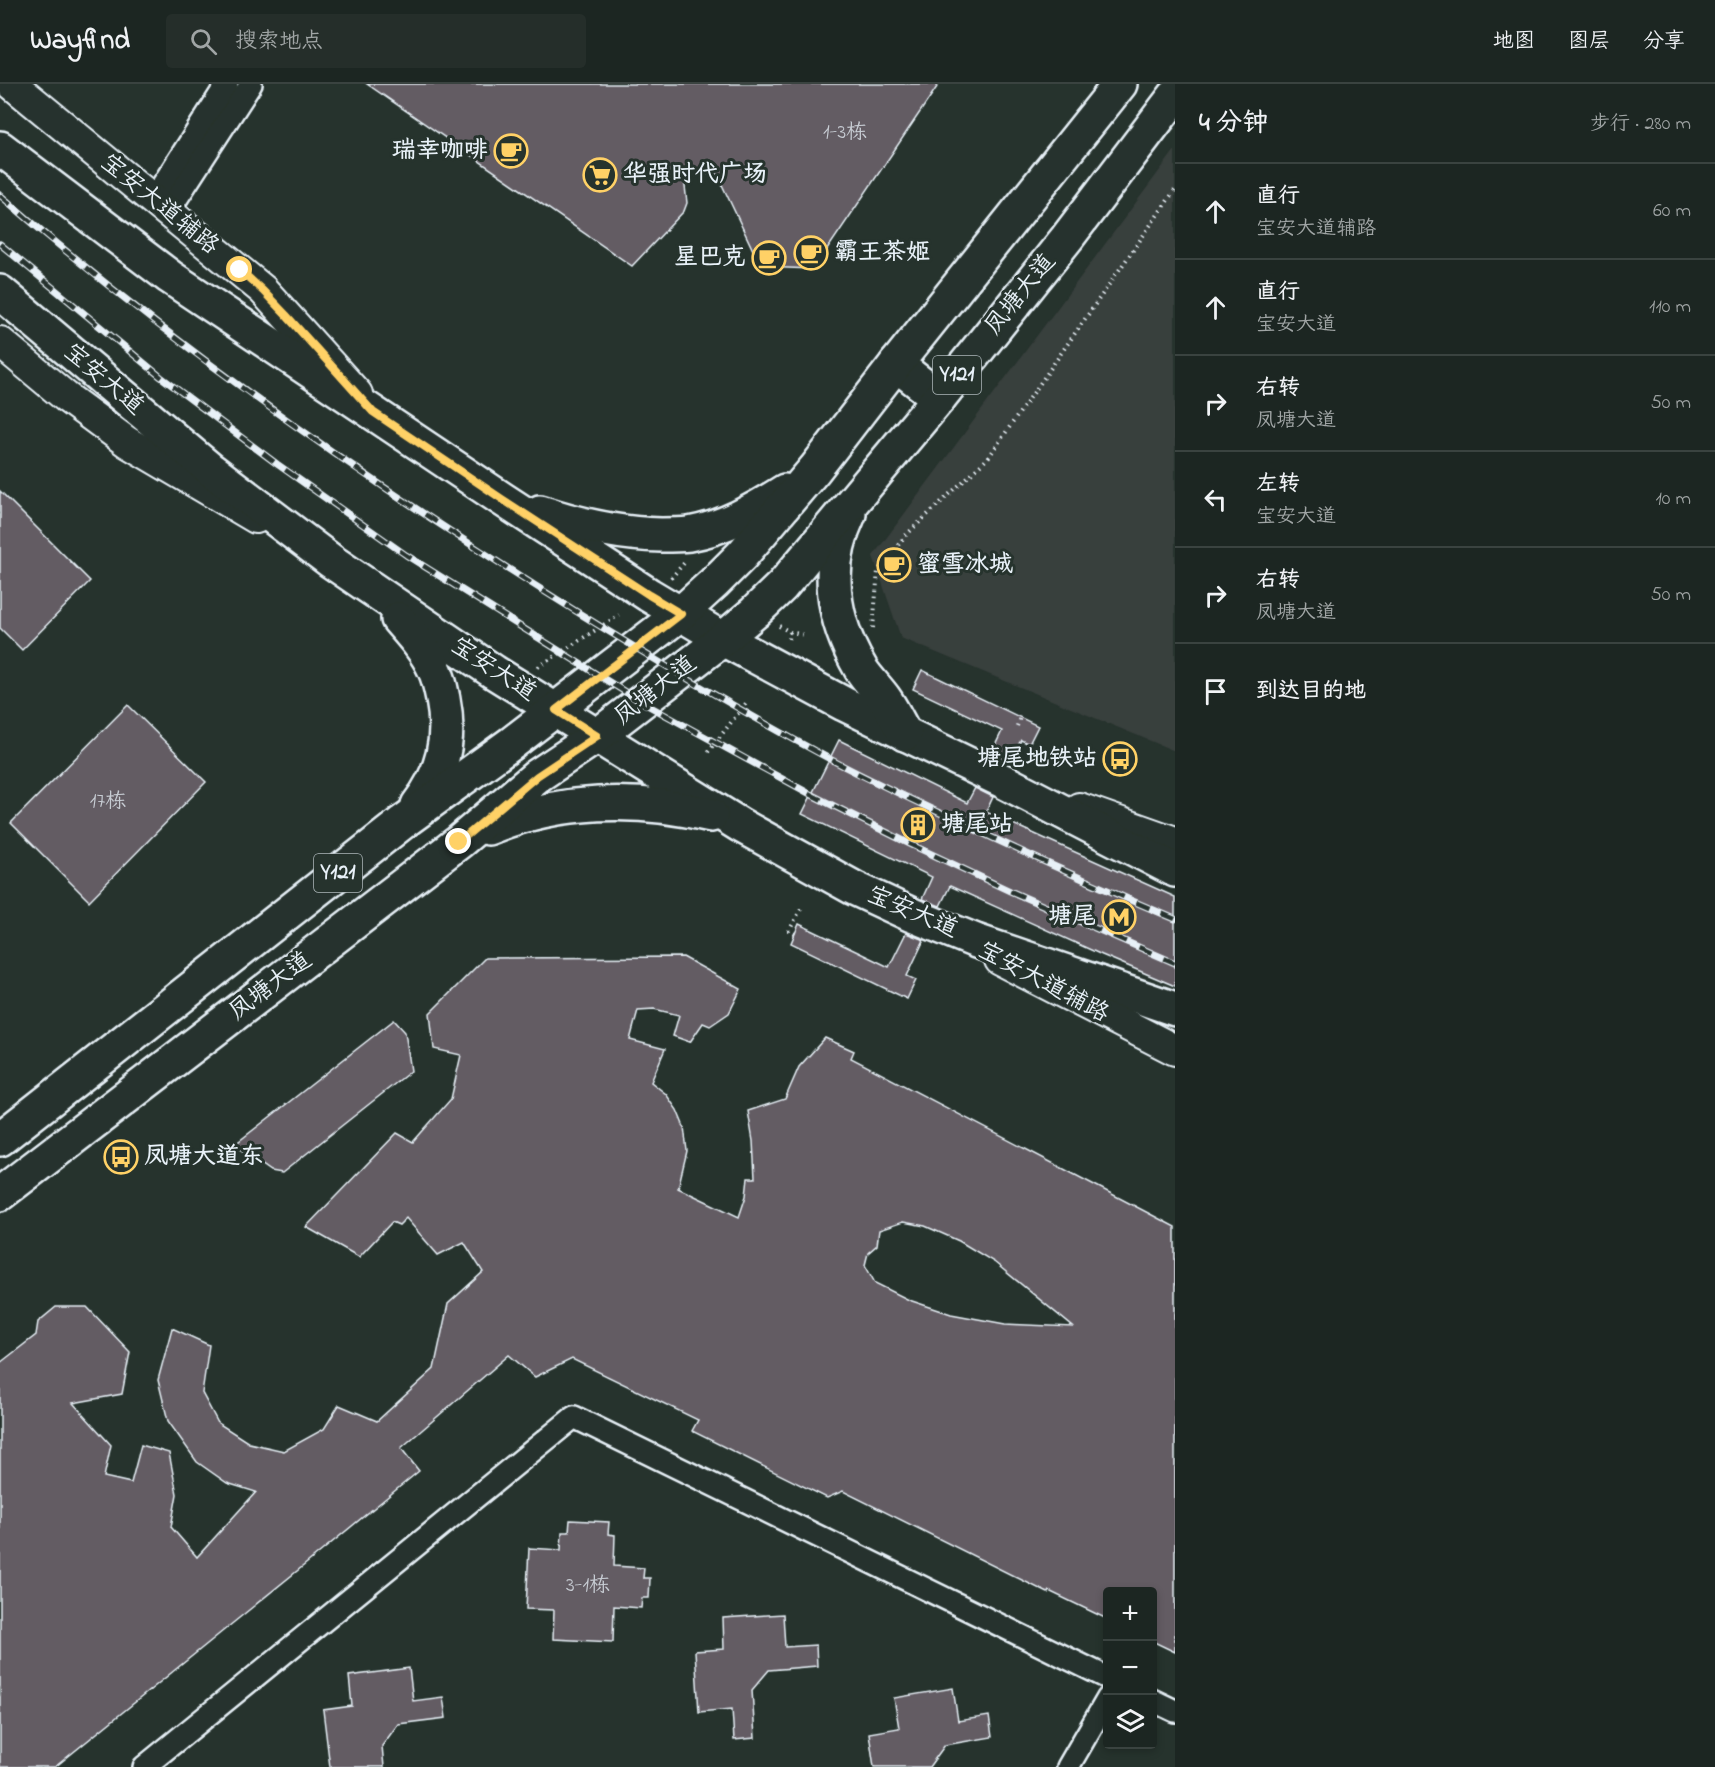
<!DOCTYPE html>
<html lang="zh">
<meta charset="utf-8">
<style>
body{margin:0;font-family:"Indie Flower","LXGW WenKai TC",sans-serif;background:#252e2a;color:#f1f3f6}
.controls{position:absolute;right:18px;bottom:18px;display:grid;overflow:hidden;border-radius:6px;box-shadow:0 3px 9px #0003}
.controls button{width:54px;height:54px;display:grid;place-items:center;padding:0;border:0;border-bottom:2px solid #3a4340;background:#1c2622;color:#f1f3f6;font:30px sans-serif}
.stop{position:absolute;width:18px;height:18px;margin:-14px;border:4px solid #ffd166;border-radius:50%;background:#fff}
.stop.end{background:#ffd166;border-color:#fff;box-shadow:0 2px 6px #0008}
.list{margin:0;padding:0;list-style:none}
h2{display:flex;justify-content:space-between;align-items:center;height:78px;margin:0;padding:0 24px;font-size:26px}
h2 small{font-size:20px;font-weight:400;color:#a0a5a5}
.list li{display:grid;grid-template-columns:39px 1fr auto;gap:18px;align-items:center;box-sizing:border-box;height:96px;padding:0 24px;border-top:2px solid #3a4340}
.list b{display:block;font-size:22px;white-space:nowrap}
.list p{margin:0;font-size:20px;white-space:nowrap;color:#a0a5a5}
.list em{font-size:20px;font-style:normal;color:#a0a5a5}
.icon{flex:none;width:33px;height:33px;fill:none;stroke:currentColor;stroke-width:2;stroke-linecap:round;stroke-linejoin:round}
.map{position:relative;flex:none;width:1175px;height:1683px;overflow:hidden}
header{display:flex;align-items:center;gap:36px;box-sizing:border-box;height:84px;padding:0 30px;background:#1c2622;border-bottom:2px solid #3a4340}
header strong{font-size:28px}
nav{display:flex;gap:33px;margin-inline-start:auto;font-size:21px}
.search{width:420px;height:54px;background:#252e2a;display:flex;align-items:center;gap:15px;box-sizing:border-box;padding:0 21px;border-radius:6px;color:#a0a5a5;font-size:22px}
main{display:flex}
aside{flex:1;background:#1c2622}
.map>svg:first-child{display:block}
.built{fill:#393f3d}
.building{fill:#645c63;stroke:#e8f1f8;stroke-width:1.5;fill-rule:evenodd}
.lines{fill:none;stroke-linecap:round;stroke-linejoin:round}
.street-casing{stroke:#e8f1f8;stroke-width:26}
.secondary-casing{stroke:#e8f1f8;stroke-width:34}
.primary-casing{stroke:#e8f1f8;stroke-width:38}
.path{stroke:#e8f1f8;stroke-width:4;stroke-dasharray:1.5 4.5;stroke-linecap:butt}
.street{stroke:#26332d;stroke-width:21}
.secondary{stroke:#26332d;stroke-width:30}
.primary{stroke:#26332d;stroke-width:33}
.rail-casing{stroke:#e8f1f8;stroke-width:7}
.rail{stroke:#26332d;stroke-width:4.5;stroke-dasharray:14;stroke-linecap:butt}
.route{stroke:#ffd166;stroke-width:8}
.labels{text-anchor:middle;dominant-baseline:central;stroke-width:6;stroke-linejoin:round;paint-order:stroke}
.number-label{font-size:21px;fill:#c7ccd3}
.shield{fill:#26332d;stroke:#aeb8bb;stroke-width:1.5}
.shield-label{font-size:22px;font-weight:bold;fill:#e8f1f8}
.poi-label{font-size:24px;font-weight:bold;fill:#e8f1f8;stroke:#26332d;text-anchor:start}
.street-label{font-size:24px;fill:#e8f1f8;stroke:#26332d}
</style>
<header>
<strong>Wayfind</strong>
<div class="search"><svg class="icon" aria-label="search" viewBox="0 0 24 24"><circle cx="10" cy="10" r="6"/><path d="M15 15l6 6"/></svg>搜索地点</div>
<nav><a>地图</a><a>图层</a><a>分享</a></nav>
</header>
<main>
<div class="map">
<svg width="1175" height="1683" viewBox="0 0 1175 1683">
<rect width="100%" height="100%" fill="#26332d"/>
<filter id="ink" filterUnits="userSpaceOnUse"><feTurbulence type="fractalNoise" baseFrequency=".0167" numOctaves="2"/><feDisplacementMap in="SourceGraphic" scale="12" xChannelSelector="R" yChannelSelector="G"/><feConvolveMatrix kernelMatrix="1 2 1 2 8 2 1 2 1" color-interpolation-filters="sRGB"/></filter>
<g filter="url(#ink)">
<path class="built" d="M1175,66V667L901,554L873,472Z"/>
<g class="building">
<path d="M367,0H939L814,185L761,183L716,88L684,94L687,119L684,127L632,182Z"/>
<path d="M0,407L90,497L22,566L0,544Z"/>
<path d="M922,586L1038,642L1029,660L1021,656L1009,679L991,670L1002,647L913,605Z"/>
<path d="M128,621L206,698L89,817L11,739Z"/>
<path d="M839,656L967,719L975,704L993,713L986,728L1175,813V902L1102,871L950,802L940,822L922,815L932,793L802,730Z"/>
<path d="M799,840L889,883L906,849L924,856L907,892L916,896L907,915L791,859Z"/>
<path d="M683,873L741,905L729,929L710,942L703,939L690,958L673,952L679,931L654,925L638,926L630,956L665,965L651,998L666,1010L677,1026L684,1043L687,1067L678,1104L739,1133L746,1112L748,1094H755L753,1057L748,1027L785,1015L799,983L825,954L854,967L851,974L1175,1143V1568L1152,1557V1508H1107V1535L1049,1507L1048,1509L843,1407L827,1414L692,1347L698,1336L572,1275L535,1293L509,1271L401,1364L419,1387L307,1479L55,1683H0V1279L36,1251L38,1238L56,1223H87L130,1268L122,1310L73,1319L111,1361L104,1393L131,1399L141,1361L169,1369L177,1410L171,1443L197,1473L256,1408L227,1399L197,1378L168,1337L158,1296L172,1244L209,1261L202,1309L218,1339L249,1359L284,1367L324,1345L339,1321L377,1337L434,1285L448,1220L483,1188L464,1158L438,1171L406,1134L399,1141L392,1138L359,1173L306,1143L397,1049L413,1058L451,1015L461,971L434,965L430,929L485,874ZM903,1138L925,1142L959,1157L994,1178L1073,1243L1005,1240L951,1230L909,1216L875,1199L865,1181L868,1169L877,1161L879,1146Z"/>
<path d="M394,936L405,948L411,987L282,1089L271,1087L234,1061Z"/>
<path d="M570,1436L609,1438L608,1450L615,1451L614,1482L644,1484L643,1494H650L649,1514H642L641,1524L614,1522L613,1558L553,1555L554,1526L526,1525L529,1464L561,1466L562,1448H569Z"/>
<path d="M783,1530L785,1563L816,1561L817,1582L769,1586L752,1606L755,1654L734,1656L732,1625L699,1628L695,1567L724,1565L723,1534Z"/>
<path d="M409,1584L413,1617L443,1613L446,1634L398,1640L382,1662L384,1683H330L323,1626L352,1622L349,1592Z"/>
<path d="M953,1604L958,1637L989,1632L992,1653L945,1661L929,1683H874L869,1649L899,1644L894,1614Z"/>
</g>
<g class="lines">
<g class="street-casing">
<g id="street">
<path d="M153,116L227,0"/>
<path d="M168,128L251,0"/>
<path d="M1152,1616L1175,1627"/>
<path d="M144,1683L574,1333L1108,1594"/>
<path d="M1068,1683L1108,1614"/>
</g>
</g>
<g class="secondary-casing">
<g id="secondary">
<path d="M12,0L263,206L357,310"/>
<path d="M0,258L66,313L127,358L256,434"/>
<path d="M1079,724L1175,758"/>
<path d="M1000,876L1175,966"/>
</g>
</g>
<g class="primary-casing">
<g id="primary">
<path d="M0,64L170,193L502,415L649,511L723,555L844,620L1003,697L1175,786"/>
<path d="M0,208L211,386L331,477L494,588L740,741L854,804L912,831L976,857L1175,925"/>
<path d="M896,280L939,314"/>
<path d="M540,428C579,441 620,450 661,451C670,451 680,451 689,450C724,444 755,426 785,407"/>
<path d="M849,430C824,483 832,536 861,585C867,595 877,604 884,614C892,625 898,638 905,650"/>
<path d="M398,535C411,550 426,566 434,584C439,594 441,605 443,615C451,655 443,689 418,721"/>
<path d="M488,744C558,715 637,713 711,731"/>
<path d="M0,1055L403,738L512,659L680,530L714,499L742,471L815,385L896,280L1120,0"/>
<path d="M0,1110L459,758L537,692L597,652L723,555L755,528L782,502L939,314L1067,154L1175,12"/>
</g>
</g>
<g class="path">
<path d="M671,494L685,478"/>
<path d="M779,542L790,548L804,551"/>
<path d="M873,544L878,487L906,451L988,374L1175,106"/>
<path d="M789,555L790,548"/>
<path d="M538,583L619,531"/>
<path d="M1017,642L1020,633"/>
<path d="M708,668L747,618"/>
<path d="M795,850L789,847L801,825"/>
</g>
<use href="#street" class="street"/>
<use href="#secondary" class="secondary"/>
<use href="#primary" class="primary"/>
<g class="rail-casing">
<g id="rail">
<path d="M0,111C150,242 313,359 481,467C594,540 709,610 828,674C873,698 919,719 965,741C1035,774 1104,805 1175,835"/>
<path d="M0,160L161,293L277,380L406,471L638,616L812,711L910,760L1010,807L1175,879"/>
</g>
</g>
<use href="#rail" class="rail"/>
</g>
</g>
<g class="lines" filter="url(#ink)">
<path class="route" d="M240,186L263,207L286,231L373,328L502,415L649,511L681,530L556,626L597,652L537,692L459,758"/>
</g>
<defs>
<g id="cafe-ring" transform="scale(1.725)"><circle r="9.5" fill="#26332d" stroke="#ffd166" stroke-width="1.5"/><path d="M-5.5-4.5H6V0H3Q3 3.5 0 3.5H-2.5Q-5.5 3.5-5.5 0ZM3-3.2v2h1.7v-2ZM-6 4.5H4V6H-6Z" fill="#ffd166"/></g>
<g id="supermarket-ring" transform="scale(1.725)"><circle r="9.5" fill="#26332d" stroke="#ffd166" stroke-width="1.5"/><path d="M-6-5.5h2.5l.6 2H6L4.5 2H-2.5L-4.4-4H-6ZM-1.5 3.2a1.3 1.3 0 1 0 .1 0ZM3 3.2a1.3 1.3 0 1 0 .1 0Z" fill="#ffd166"/></g>
<g id="bus-ring" transform="scale(1.725)"><circle r="9.5" fill="#26332d" stroke="#ffd166" stroke-width="1.5"/><path d="M-5-6H5V4H4V6H2V4H-2V6H-4V4H-5ZM-3.5-4V0h7V-4ZM-3.5 1.2v1.5H-2V1.2ZM2 1.2v1.5H3.5V1.2Z" fill="#ffd166"/></g>
<g id="building-ring" transform="scale(1.725)"><circle r="9.5" fill="#26332d" stroke="#ffd166" stroke-width="1.5"/><path d="M-4-6H4V6H1V3H-1V6H-4ZM-2.5-4.3h1.7v1.8h-1.7ZM.8-4.3h1.7v1.8H.8ZM-2.5-1h1.7V.8h-1.7ZM.8-1h1.7V.8H.8Z" fill="#ffd166"/></g>
<g id="metro-ring" transform="scale(1.725)"><circle r="9.5" fill="#26332d" stroke="#ffd166" stroke-width="1.5"/><path d="M-5.5 5V-5H-3L0 0L3-5H5.5V5H3V-.5L0 4L-3-.5V5Z" fill="#ffd166"/></g>
</defs>
<g fill-rule="evenodd">
<use href="#cafe-ring" x="511" y="67"/>
<use href="#supermarket-ring" x="600" y="91"/>
<use href="#cafe-ring" x="811" y="169"/>
<use href="#cafe-ring" x="769" y="174"/>
<use href="#cafe-ring" x="894" y="481"/>
<use href="#bus-ring" x="1120" y="675"/>
<use href="#building-ring" x="918" y="741"/>
<use href="#metro-ring" x="1119" y="833"/>
<use href="#bus-ring" x="121" y="1073"/>
</g>
<g class="labels">
<g class="number-label">
<text x="845" y="49">1-3栋</text>
<text x="108" y="718">17栋</text>
<text x="588" y="1502">3-1栋</text>
</g>
<g class="shield">
<rect x="933" y="272" width="48" height="38" rx="4.5"/>
<rect x="314" y="770" width="48" height="38" rx="4.5"/>
</g>
<g class="shield-label">
<text x="957" y="291">Y121</text>
<text x="338" y="789">Y121</text>
</g>
<g class="poi-label">
<text x="488" y="67" text-anchor="end">瑞幸咖啡</text>
<text x="623" y="91">华强时代广场</text>
<text x="834" y="169">霸王茶姬</text>
<text x="746" y="174" text-anchor="end">星巴克</text>
<text x="917" y="481">蜜雪冰城</text>
<text x="1097" y="675" text-anchor="end">塘尾地铁站</text>
<text x="941" y="741">塘尾站</text>
<text x="1096" y="833" text-anchor="end">塘尾</text>
<text x="144" y="1073">凤塘大道东</text>
</g>
<g class="street-label">
<text transform="translate(159 121) rotate(39)">宝安大道辅路</text>
<text transform="translate(1021 211) rotate(-51)">凤塘大道</text>
<text transform="translate(103 296) rotate(40)">宝安大道</text>
<text transform="translate(493 586) rotate(33)">宝安大道</text>
<text transform="translate(656 607) rotate(-38)">凤塘大道</text>
<text transform="translate(912 829) rotate(23)">宝安大道</text>
<text transform="translate(1043 899) rotate(28)">宝安大道辅路</text>
<text transform="translate(271 903) rotate(-37)">凤塘大道</text>
</g>
</g>
</svg>
<div class="controls">
<button>+</button>
<button>−</button>
<button><svg class="icon" aria-label="layers" viewBox="0 0 24 24"><path d="M12 4l9 5-9 5-9-5zM3 14l9 5 9-5"/></svg></button>
</div>
<div class="stop" style="left:240px;top:186px"></div>
<div class="stop end" style="left:459px;top:758px"></div>
</div>
<aside>
<h2>4 分钟<small>步行 · 280 m</small></h2>
<ul class="list">
<li><svg class="icon" aria-label="ahead" viewBox="0 0 24 24"><path d="M12 20V5M6 11l6-6 6 6"/></svg><div><b>直行</b><p>宝安大道辅路</p></div><em>60 m</em></li>
<li><svg class="icon" aria-label="ahead" viewBox="0 0 24 24"><path d="M12 20V5M6 11l6-6 6 6"/></svg><div><b>直行</b><p>宝安大道</p></div><em>110 m</em></li>
<li><svg class="icon" aria-label="right" viewBox="0 0 24 24"><path d="M7 20v-9h11M14 6l5 5-5 5"/></svg><div><b>右转</b><p>凤塘大道</p></div><em>50 m</em></li>
<li><svg class="icon" aria-label="left" viewBox="0 0 24 24"><path d="M17 20v-9H6M10 6l-5 5 5 5"/></svg><div><b>左转</b><p>宝安大道</p></div><em>10 m</em></li>
<li><svg class="icon" aria-label="right" viewBox="0 0 24 24"><path d="M7 20v-9h11M14 6l5 5-5 5"/></svg><div><b>右转</b><p>凤塘大道</p></div><em>50 m</em></li>
<li><svg class="icon" aria-label="arrive" viewBox="0 0 24 24"><path d="M6 21V4h12l-3 4 3 4H6"/></svg><div><b>到达目的地</b></div></li>
</ul>
</aside>
</main>
